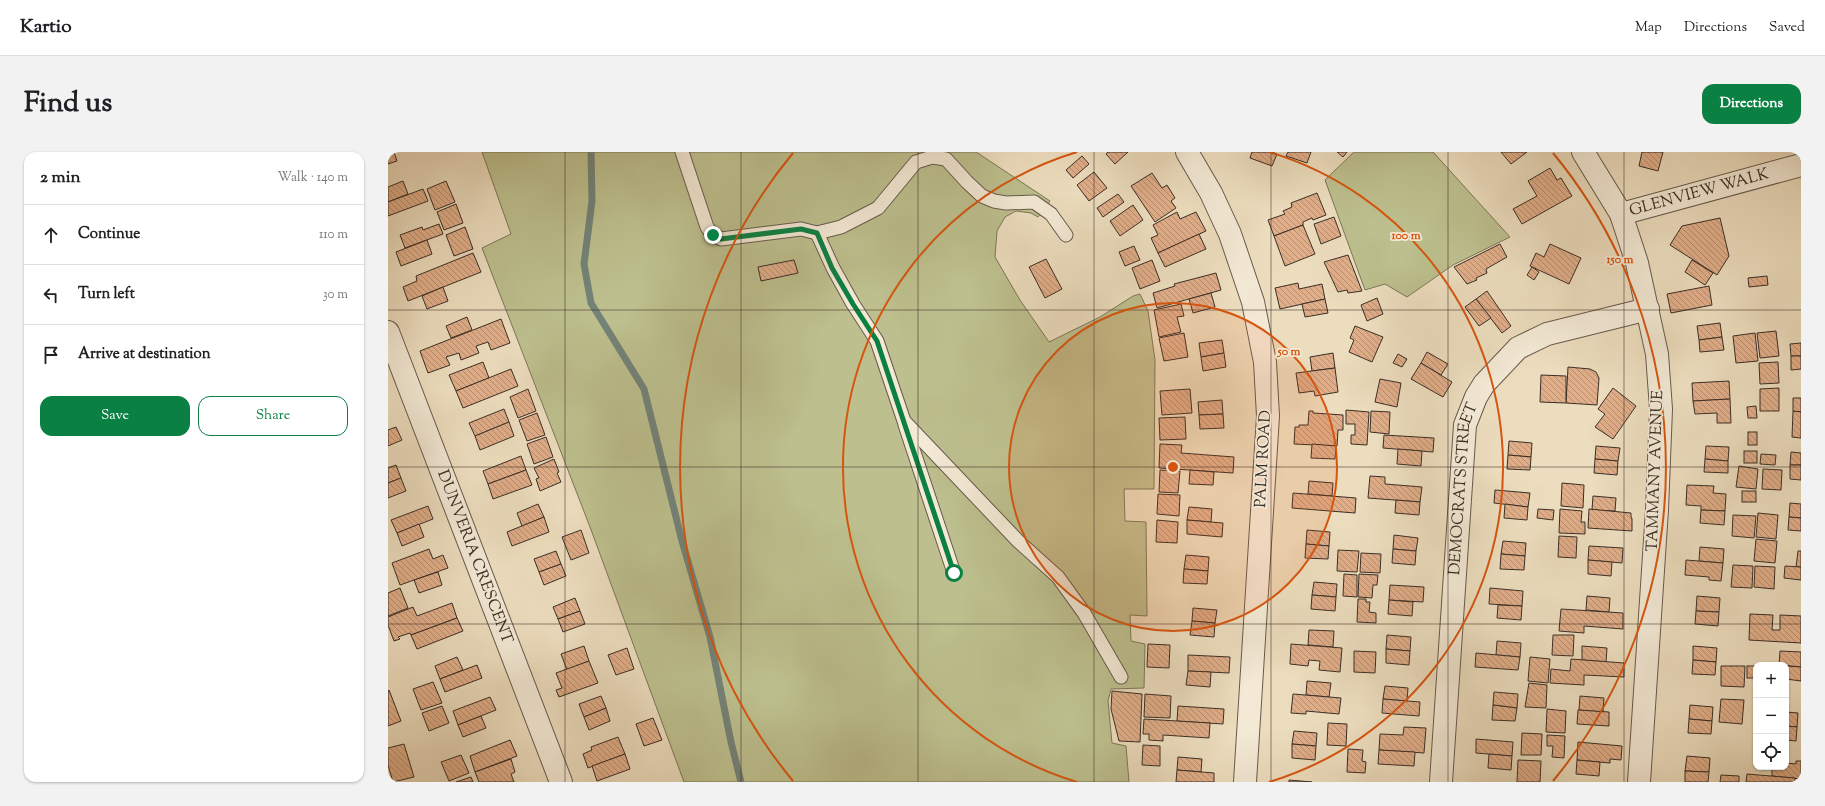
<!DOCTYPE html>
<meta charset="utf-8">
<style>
body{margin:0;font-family:"Sorts Mill Goudy",serif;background:#f2f2f2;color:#202124}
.controls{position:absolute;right:12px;bottom:12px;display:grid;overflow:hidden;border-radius:8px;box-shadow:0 1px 3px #0004}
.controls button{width:36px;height:36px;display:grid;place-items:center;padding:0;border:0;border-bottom:1px solid #e0e0e0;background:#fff;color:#202124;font:20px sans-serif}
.stop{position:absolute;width:12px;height:12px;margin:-9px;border:3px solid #0b8043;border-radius:50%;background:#fff}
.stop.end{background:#0b8043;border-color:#fff;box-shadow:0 1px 4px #0008}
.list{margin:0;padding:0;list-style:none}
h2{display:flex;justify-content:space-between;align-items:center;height:52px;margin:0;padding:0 16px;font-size:17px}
h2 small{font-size:13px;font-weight:400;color:#757577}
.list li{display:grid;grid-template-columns:26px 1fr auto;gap:12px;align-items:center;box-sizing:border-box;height:60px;padding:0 16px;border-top:1px solid #e0e0e0}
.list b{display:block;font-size:15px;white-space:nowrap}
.list em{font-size:13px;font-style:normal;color:#757577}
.actions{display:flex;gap:8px;padding:12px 16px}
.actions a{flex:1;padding:9px 0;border:1px solid #0b8043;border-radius:12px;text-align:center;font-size:14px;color:#0b8043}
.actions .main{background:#0b8043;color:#fff}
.icon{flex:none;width:22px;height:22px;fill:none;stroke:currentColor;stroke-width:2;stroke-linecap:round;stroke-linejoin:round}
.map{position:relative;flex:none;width:1413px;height:630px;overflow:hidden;border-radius:12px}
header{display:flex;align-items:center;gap:24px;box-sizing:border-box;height:56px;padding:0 20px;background:#fff;border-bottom:1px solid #e0e0e0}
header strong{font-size:19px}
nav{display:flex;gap:22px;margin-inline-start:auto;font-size:14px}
.intro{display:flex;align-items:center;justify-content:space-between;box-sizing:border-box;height:96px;padding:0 24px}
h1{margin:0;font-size:28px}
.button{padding:10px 18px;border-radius:12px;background:#0b8043;color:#fff;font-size:14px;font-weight:700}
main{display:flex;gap:24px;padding:0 24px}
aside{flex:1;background:#fff;border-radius:12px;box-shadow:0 1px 3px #0004}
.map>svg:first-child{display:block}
.green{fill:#bdbf8e;stroke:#7c765a}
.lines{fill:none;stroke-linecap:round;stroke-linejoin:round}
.stream{stroke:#738378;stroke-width:7}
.building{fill:url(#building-back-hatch);stroke:#3b2e26}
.lane-casing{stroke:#675a4c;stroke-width:15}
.street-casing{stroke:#675a4c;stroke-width:24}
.lane{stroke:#f3e9d5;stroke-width:13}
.street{stroke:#f3e9d5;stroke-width:22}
.route{stroke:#0b8043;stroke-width:5}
.grid{fill:none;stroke:#3b2e26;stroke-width:1;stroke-opacity:0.55}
.ring{fill:none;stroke:#d7550f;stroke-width:2}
.labels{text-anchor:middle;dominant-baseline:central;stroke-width:3.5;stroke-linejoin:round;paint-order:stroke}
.street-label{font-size:16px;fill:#3b2e26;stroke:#f3e9d5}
.centre{fill:#d7550f;stroke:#f3e9d5;stroke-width:2}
.ring-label{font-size:12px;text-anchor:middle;font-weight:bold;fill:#d7550f;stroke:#f3e9d5;stroke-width:3.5;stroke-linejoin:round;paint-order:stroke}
</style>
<header>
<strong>Kartio</strong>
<nav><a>Map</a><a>Directions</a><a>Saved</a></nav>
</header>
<div class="intro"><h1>Find us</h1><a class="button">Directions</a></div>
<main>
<aside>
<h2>2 min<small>Walk · 140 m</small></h2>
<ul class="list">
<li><svg class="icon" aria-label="ahead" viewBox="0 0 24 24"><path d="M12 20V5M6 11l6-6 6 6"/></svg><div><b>Continue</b></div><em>110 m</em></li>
<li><svg class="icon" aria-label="left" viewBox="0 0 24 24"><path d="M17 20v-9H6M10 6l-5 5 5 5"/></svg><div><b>Turn left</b></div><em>30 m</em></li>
<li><svg class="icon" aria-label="arrive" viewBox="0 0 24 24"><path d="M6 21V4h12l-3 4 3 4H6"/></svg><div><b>Arrive at destination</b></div></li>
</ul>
<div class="actions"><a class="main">Save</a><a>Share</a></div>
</aside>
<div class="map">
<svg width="1413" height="630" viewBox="0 0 1413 630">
<defs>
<pattern id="building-back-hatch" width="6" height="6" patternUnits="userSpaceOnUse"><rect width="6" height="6" fill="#e0ae89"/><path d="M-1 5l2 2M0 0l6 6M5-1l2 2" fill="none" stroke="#b78e70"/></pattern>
</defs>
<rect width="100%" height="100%" fill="#ecddbe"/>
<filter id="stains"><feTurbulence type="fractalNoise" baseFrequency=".005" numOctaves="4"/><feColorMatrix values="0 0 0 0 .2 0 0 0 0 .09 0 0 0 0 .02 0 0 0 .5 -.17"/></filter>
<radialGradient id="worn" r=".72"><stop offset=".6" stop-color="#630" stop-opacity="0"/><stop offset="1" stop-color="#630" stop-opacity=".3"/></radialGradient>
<g class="green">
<path d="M94,0H588L662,49L650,65L643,61L628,59L617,65L609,79L607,105L632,148L661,190L712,165L745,144L752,142L760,159L767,208L766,337H736L737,369L758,370L759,464L742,463L743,489L757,492L756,536L723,537L720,549L724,591L738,594L741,630H296L202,375L94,96L123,82Z"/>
<path d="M966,0H1045L1122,85L1065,113L1019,145L997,132L977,138L937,28Z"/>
</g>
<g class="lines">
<path class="stream" d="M203,0L204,49L196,112L203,151L256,237L294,389L322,485L343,590L353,630"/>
</g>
<g class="building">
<path d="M0,0H6L9,9L0,12Z"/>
<path d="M720,0H740L727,12L718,2Z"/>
<path d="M864,0H884L889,2L884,14L862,6Z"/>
<path d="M900,0H923L919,11L898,4Z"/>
<path d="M949,0H959L955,5Z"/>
<path d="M1113,0H1139L1123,12Z"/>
<path d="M1254,0H1275L1270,19L1251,14Z"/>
<path d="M694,4L701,12L685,26L678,18Z"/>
<path d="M1162,16L1169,28L1173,26L1184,44L1134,72L1125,57L1149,44L1140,29Z"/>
<path d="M706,20L719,36L701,49L689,33Z"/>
<path d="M764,21L774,36L779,33L787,46L783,49L788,56L767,70L743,34Z"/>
<path d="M15,29L20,42L0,50V35Z"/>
<path d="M58,29L67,50L47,58L39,37Z"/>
<path d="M35,37L40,49L0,64V50Z"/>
<path d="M929,41L938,63L925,68L924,66L915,70V73L886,84L880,68L897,62L895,59L904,55L903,51Z"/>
<path d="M730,42L736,50L715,65L709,56Z"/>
<path d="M68,52L75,71L56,78L49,60Z"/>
<path d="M745,53L755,68L732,84L722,69Z"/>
<path d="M789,60L792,67L808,60L818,79L770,101L763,86L770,83L765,73Z"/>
<path d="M946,65L953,84L933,92L926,72Z"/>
<path d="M1332,66L1341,104L1329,123L1282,93L1294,74Z"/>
<path d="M51,72L55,82L17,96L12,83L34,75L35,78Z"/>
<path d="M915,73L927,102L897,114L886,84Z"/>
<path d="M77,75L85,97L66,104L58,83Z"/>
<path d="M811,82L818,97L777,115L770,101Z"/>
<path d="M39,88L44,102L13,114L8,100Z"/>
<path d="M1112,92L1119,105L1098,117L1099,121L1088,126L1089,128L1079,132L1066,115Z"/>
<path d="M1162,92L1193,106L1181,132L1142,114L1148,101L1156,105Z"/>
<path d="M746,94L752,108L737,114L731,100Z"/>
<path d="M85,101L93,120L20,149L15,135L29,129L28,124Z"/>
<path d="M960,103L974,139L960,141L959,138L950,140L936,110Z"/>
<path d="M658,107L674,137L657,146L641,115Z"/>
<path d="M406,108L410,121L373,129L370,115Z"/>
<path d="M764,108L772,129L752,137L744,116Z"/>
<path d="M1304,108L1325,121L1317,133L1297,120Z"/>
<path d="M1144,115L1151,120L1146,128L1139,123Z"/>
<path d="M828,121L833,138L769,156L765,141L787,134L786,132Z"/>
<path d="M1379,124L1380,133L1361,135L1360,126Z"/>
<path d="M910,131L911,137L934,132L937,147L892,157L887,136Z"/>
<path d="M1321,134L1324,153L1283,161L1279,142Z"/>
<path d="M55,135L60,149L39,157L34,144Z"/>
<path d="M1099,139L1123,174L1114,181L1088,147Z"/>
<path d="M823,141L827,155L805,161L801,147Z"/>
<path d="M989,146L995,162L979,169L973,153Z"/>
<path d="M937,147L940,161L917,165L914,152Z"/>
<path d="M1088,147L1103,166L1091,174L1077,155Z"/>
<path d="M793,152L796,164L789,165L793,180L771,185L766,158Z"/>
<path d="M79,165L84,178L63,186L58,174Z"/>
<path d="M113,167L122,191L103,198L100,190L88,194L91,201L73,208L71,201L58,205L62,213L40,221L32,199Z"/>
<path d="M1332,171L1334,185L1311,188L1309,174Z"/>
<path d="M967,174L995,185L984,210L961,200L966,188L962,186Z"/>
<path d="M1388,179L1391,204L1372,206L1369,181Z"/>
<path d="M796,181L800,205L776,209L771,186Z"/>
<path d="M1367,181L1370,209L1348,211L1345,184Z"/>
<path d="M1334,185L1336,198L1312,200L1311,188Z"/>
<path d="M834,188L836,201L813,205L811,191Z"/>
<path d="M1413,191V204H1403L1402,192Z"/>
<path d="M1039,200L1060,212L1053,223L1033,211Z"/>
<path d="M836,201L838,215L815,219L813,205Z"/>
<path d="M945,201L947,216L924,219L922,205Z"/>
<path d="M1010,202L1019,207L1014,215L1005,211Z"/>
<path d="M1403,204H1413V217L1403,218Z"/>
<path d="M95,210L101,226L68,239L61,223Z"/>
<path d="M1390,210L1391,231L1372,232L1371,211Z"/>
<path d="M1033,211L1064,230L1055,245L1023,227Z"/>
<path d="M1180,215L1202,217L1208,220L1211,226L1209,253L1178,251Z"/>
<path d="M947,216L950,240L927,244L926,239L911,241L908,221Z"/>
<path d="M123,217L130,234L75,256L68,239Z"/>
<path d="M1153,223L1178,224V251L1152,250Z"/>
<path d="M992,227L1013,231L1009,255L987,250Z"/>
<path d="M1341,229L1342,247L1305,249L1304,231Z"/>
<path d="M1225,236L1248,254L1225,287L1207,275L1217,262L1210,257Z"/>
<path d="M1391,236V259H1372V237Z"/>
<path d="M140,237L148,259L130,266L122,245Z"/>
<path d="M802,237L804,261L774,263L772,239Z"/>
<path d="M1405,246H1413V260L1405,259Z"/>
<path d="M1342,247L1343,271H1329V261L1307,262L1305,249Z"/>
<path d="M834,248L835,262L811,263L810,250Z"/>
<path d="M1368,254L1369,266H1360L1359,255Z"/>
<path d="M116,257L121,270L87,284L81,271Z"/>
<path d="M958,258L981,260L979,293L963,292V283H967V272H958Z"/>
<path d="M921,259H925V261L955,263V278H950L949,294L906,292L907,275H911V273H920Z"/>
<path d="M983,259L1002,260L1001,282L982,280Z"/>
<path d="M1405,259L1413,260V286L1404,285Z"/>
<path d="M149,261L157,283L139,289L131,268Z"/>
<path d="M835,262L836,276L812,277L811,263Z"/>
<path d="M797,265L798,287L772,288L771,266Z"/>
<path d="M121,270L126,284L92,298L87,284Z"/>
<path d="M8,275L14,288L0,294V278Z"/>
<rect x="1360" y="280" width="9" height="13"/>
<path d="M996,283L1046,286L1045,300L995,296Z"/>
<path d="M158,285L165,305L146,312L139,292Z"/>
<path d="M1121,289L1144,291L1143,305L1120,303Z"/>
<path d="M772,292L794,293L793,301L846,305L845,321L771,316Z"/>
<path d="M924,292L948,294L947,307L923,306Z"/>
<path d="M1208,294L1232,296L1230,309L1207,307Z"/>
<path d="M1318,294L1341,295L1340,309L1317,307Z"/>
<path d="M1010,297L1034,299L1033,314L1009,312Z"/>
<rect x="1356" y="299" width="13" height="12"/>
<path d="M1403,300L1413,301V313H1402Z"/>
<path d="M1373,302L1388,303L1387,313L1372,312Z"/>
<path d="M1120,303L1143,305L1142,318L1119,317Z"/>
<path d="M133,304L138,318L100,332L95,319Z"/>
<path d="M166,307L171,320L169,321L173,330L152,339L148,327L151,326L146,316Z"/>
<path d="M1207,307L1230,309L1229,323L1206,321Z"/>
<path d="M1317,307L1340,309V321L1316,320Z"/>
<path d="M8,313L13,326L0,331V316Z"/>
<path d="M1402,313H1413V328L1402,327Z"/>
<path d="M1351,314L1370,317L1368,337L1348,335Z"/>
<path d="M1375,317L1394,318L1393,338L1374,337Z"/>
<path d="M138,318L144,333L105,347L100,332Z"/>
<path d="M772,318L792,319L790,341L771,340Z"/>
<path d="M802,318L826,320L825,333L801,332Z"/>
<path d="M982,324L997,325V332L1034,335L1032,350L980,346Z"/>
<path d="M13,326L18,339L0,346V331Z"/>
<path d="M921,329L945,331L944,344L920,342Z"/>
<path d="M1174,331L1196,333L1195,356L1173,354Z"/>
<path d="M1299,333L1326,334L1325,341L1338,342L1337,359L1313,358V354L1298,353Z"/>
<path d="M1107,338L1142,341L1140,355L1106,351Z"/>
<rect x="1354" y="339" width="14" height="11"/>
<path d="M905,341L968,346L967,361L904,356Z"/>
<path d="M770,342L792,343L791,364L769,362Z"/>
<path d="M1205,344L1228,346L1227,359L1204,358Z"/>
<path d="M1008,348L1032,350L1031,363L1007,361Z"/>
<path d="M1402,351L1413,352V366L1401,365Z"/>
<path d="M150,352L156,365L134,374L129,361Z"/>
<path d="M1117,352L1140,355L1139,368L1116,366Z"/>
<path d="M40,354L45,367L9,381L3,368Z"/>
<path d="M801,355L824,357L823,370L799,368Z"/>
<path d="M1150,357L1166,358L1165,368L1149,366Z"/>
<path d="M1172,357L1194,359L1193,370H1197V382L1171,381Z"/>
<path d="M1201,357L1243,361V365L1244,366V379L1200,376Z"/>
<path d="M1313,358L1337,359L1336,373L1312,371Z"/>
<path d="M1370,361L1390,363L1388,387L1368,385Z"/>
<path d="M1345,363L1368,364L1366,386L1344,384Z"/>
<path d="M156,365L161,380L124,394L119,380Z"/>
<path d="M1401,365L1413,366V379L1400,378Z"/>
<path d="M769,368L790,370L789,391L768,390Z"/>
<path d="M799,368L835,371L834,385L799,382Z"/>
<path d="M31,372L36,385L14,394L9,381Z"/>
<path d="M193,378L201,401L183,408L174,385Z"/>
<path d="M919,378L942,380L941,394L918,392Z"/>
<path d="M1006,383L1030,386L1028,399L1005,397Z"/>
<path d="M1171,384L1189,385L1188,406L1170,405Z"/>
<path d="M1368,387L1389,389L1387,411L1366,409Z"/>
<path d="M1115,389L1138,391L1137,404L1113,402Z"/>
<path d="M918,392L941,394L940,407L917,406Z"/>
<path d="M1201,394L1235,396L1234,411L1200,408Z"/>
<path d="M1312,395L1336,397L1335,411L1311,409Z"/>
<path d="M41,397L45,407L55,403L60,416L12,433L4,411Z"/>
<path d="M1005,397L1028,399L1027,413L1004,411Z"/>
<path d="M950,398L971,399L969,420L949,419Z"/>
<path d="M168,399L173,412L151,420L146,407Z"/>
<path d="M1410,399H1413V415H1408Z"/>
<path d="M973,401L993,402L992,421L972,420Z"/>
<path d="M1113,402L1137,404L1136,418L1112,417Z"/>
<path d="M798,403L821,405L820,419L796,417Z"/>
<path d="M1200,408L1224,410L1223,424L1200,422Z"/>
<path d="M1298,408L1335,411L1333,429L1321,428V425L1297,423Z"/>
<path d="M173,412L178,424L156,433L151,420Z"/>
<path d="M1345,413L1365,414L1364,436L1343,435Z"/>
<path d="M1367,414L1387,415L1386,437L1366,435Z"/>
<path d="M1397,414L1413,415V428L1396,426Z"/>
<path d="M796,417L820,419L819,432L795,431Z"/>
<path d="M50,420L54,433L31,441L26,428Z"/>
<path d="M956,422L969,423V445L955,444Z"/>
<path d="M971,422L990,423L989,433H985L984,446L970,445Z"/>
<path d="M926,430L949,432L948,445L924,443Z"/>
<path d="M1002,433L1036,435L1035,450L1001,448Z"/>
<path d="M12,436L20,456L0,464V441Z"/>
<path d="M1102,436L1135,439L1134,454L1101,452Z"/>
<path d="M924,443L948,445L947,459L923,457Z"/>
<path d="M1199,444L1222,446L1221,460L1198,458Z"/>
<path d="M1309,444L1332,446L1331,460L1308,459Z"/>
<path d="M187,446L192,459L170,467L165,455Z"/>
<path d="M970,447H978V450H982L981,460L988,461V471L969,470Z"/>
<path d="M1001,448L1025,450L1024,464L1000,462Z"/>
<path d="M64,451L69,466L23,483L22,481L10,485L12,487L6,489L0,473V465L25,455L29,464Z"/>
<path d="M1110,453L1134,454L1133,468L1109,466Z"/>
<path d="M805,456L829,458L827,471L804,469Z"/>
<path d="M1173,457L1235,461V477L1196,474V481L1171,479Z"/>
<path d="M192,459L197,472L175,480L170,467Z"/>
<path d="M1308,459L1331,460L1330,474L1307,472Z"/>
<path d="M1362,462L1385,463L1384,478H1392V463L1413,464V491L1361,488Z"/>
<path d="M69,466L75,479L29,497L23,483Z"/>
<path d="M804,469L827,471L826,485L802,483Z"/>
<path d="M921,478L946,479L945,495L920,493Z"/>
<path d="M999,483L1023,485L1022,499L998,497Z"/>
<path d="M1165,483H1186L1185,504L1164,503Z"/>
<path d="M1109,489L1133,491L1132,505L1108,503Z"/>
<path d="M760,492L782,493L781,516L759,515Z"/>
<path d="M903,492L954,496L952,520L931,518L932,509L921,508L920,514L902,512Z"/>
<path d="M196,494L201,509L179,518L173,502Z"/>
<path d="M1194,494L1219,496L1218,510L1194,508Z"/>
<path d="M1305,494L1329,496L1328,510L1305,508Z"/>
<path d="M239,496L246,517L228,523L220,503Z"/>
<path d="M998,497L1022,499L1021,513L998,511Z"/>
<path d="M966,499L988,500L987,521L966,520Z"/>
<path d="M1392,499L1413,500V515L1391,513Z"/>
<path d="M1088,501L1132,505L1130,518L1087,515Z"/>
<path d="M800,503L842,505L841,521L800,519Z"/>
<path d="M69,505L75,518L52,527L47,514Z"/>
<path d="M1142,505L1162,507L1160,531L1140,529Z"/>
<path d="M1183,507L1236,511V525L1196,523V533L1162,531L1163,517L1182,519Z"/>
<path d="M1305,508L1328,510L1327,523L1304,522Z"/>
<path d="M201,509L210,531L171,545L168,538L174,536L168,521Z"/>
<path d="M89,513L94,526L57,540L52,527Z"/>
<path d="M1333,514H1357L1356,535L1333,534Z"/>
<rect x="1359" y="514" width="9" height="12"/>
<path d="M1398,514L1413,515V529L1398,527Z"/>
<path d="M800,519L823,520L822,535L798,533Z"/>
<path d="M919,529L943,531L941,545L918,543Z"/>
<path d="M45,530L54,551L33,558L25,537Z"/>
<path d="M1141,531L1159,533L1158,556L1137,555Z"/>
<path d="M997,534L1020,536L1019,549L995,547Z"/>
<path d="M1,538L13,569L0,574V539Z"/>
<path d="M724,539L754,542L752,590L731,589L723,557Z"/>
<path d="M1106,540L1130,542L1129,556L1105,553Z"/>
<path d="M757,542L783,544L782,566L756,565Z"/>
<path d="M905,542L953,546L951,562L918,559V562L903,561Z"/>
<path d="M213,544L218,556L196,565L191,552Z"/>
<path d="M1192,544L1216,546L1215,560L1191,558Z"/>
<path d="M102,545L108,558L70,573L65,559Z"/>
<path d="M995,547L1032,550L1031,564L994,561Z"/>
<path d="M1333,547L1356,548L1354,572L1331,570Z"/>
<path d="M1105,553L1129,556L1127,569L1104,568Z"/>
<path d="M1302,553L1325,555L1324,569L1301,567Z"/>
<path d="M54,554L61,571L41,579L34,561Z"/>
<path d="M790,554L836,557L835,572L789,569Z"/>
<path d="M218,556L222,569L201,578L196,565Z"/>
<path d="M1159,557L1178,559L1177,581L1158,580Z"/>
<path d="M1190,558L1221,560V574L1189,572Z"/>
<path d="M1398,560L1410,561L1409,575L1398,574Z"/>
<path d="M93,564L98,576L75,585L70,573Z"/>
<path d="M265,566L274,588L256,594L248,572Z"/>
<path d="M756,567L822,571L821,586L775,583V589L761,588V582H755Z"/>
<path d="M1301,567L1324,569L1323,582L1300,581Z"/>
<path d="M940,571L959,572L958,594L939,593Z"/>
<path d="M1398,574L1409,575L1408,589L1398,588Z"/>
<path d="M1016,575L1038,576L1036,601L991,598L992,582L1015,583Z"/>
<path d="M906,579L929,581L928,594L904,592Z"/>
<path d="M1134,581L1154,582L1153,603H1133Z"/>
<path d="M1159,583L1177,584L1176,606L1164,605L1165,594H1159Z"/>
<path d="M230,585L237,602L200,616L195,602L204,598L203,595Z"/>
<path d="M1088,587L1125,590L1124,604L1088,601Z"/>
<path d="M122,588L129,604L87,620L82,604Z"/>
<path d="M1190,590L1234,594L1233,608L1222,607V611L1189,608Z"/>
<path d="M16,592L26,625L5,630L0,613V596Z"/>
<path d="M904,592L928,594L927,608L904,606Z"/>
<path d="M755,593L772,594V614L754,613Z"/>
<path d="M960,597L975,598L974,609L978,610L977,621L959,620Z"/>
<path d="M991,598L1027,600L1026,614L990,612Z"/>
<path d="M237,602L242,617L209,629L204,614Z"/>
<path d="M1101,602L1124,604L1123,618L1100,616Z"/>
<path d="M73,603L81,621L61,629L53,610Z"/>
<path d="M1299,604L1322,606L1321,620L1297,619Z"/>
<path d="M790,605L814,607L813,620L789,618Z"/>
<path d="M123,607L127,620L123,622L126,630H91L87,620Z"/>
<path d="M1130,608L1153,609L1152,630H1129Z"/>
<path d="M1189,608L1212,610L1211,624L1188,622Z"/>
<path d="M1408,609H1413V627L1384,624V615H1398V611L1408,612Z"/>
<path d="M789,618L826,621V630H788Z"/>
<path d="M1297,619L1321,620L1320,630H1297Z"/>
<path d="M1359,622L1407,626V630H1358Z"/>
<path d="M1333,623L1351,624V630H1332Z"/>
<path d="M83,625L85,630H68Z"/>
<path d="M901,628L924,630H901Z"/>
</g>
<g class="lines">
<g class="lane-casing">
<g id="lane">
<path d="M294,0L319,75L325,83L333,87L413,77L429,81L453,75L490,56L528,10L544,5L558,7L579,30L594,44L606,49L618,51L646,50L663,62L678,83"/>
<path d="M429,81L445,116L465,152L489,189L516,269L630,389L670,425L696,461L733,525"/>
<path d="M517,273L566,421"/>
</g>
</g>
<g class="street-casing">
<g id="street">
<path d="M799,0L823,41L842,82L865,150L877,210L880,264L857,630"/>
<path d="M1195,0L1233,62L1249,111L1269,202L1273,257L1269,358L1251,630"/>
<path id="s1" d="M1233,62L1413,13"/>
<path id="s2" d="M0,180L173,630"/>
<path id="s3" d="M1053,630L1077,273L1088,245L1096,232L1130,196L1159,182L1260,157"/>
</g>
</g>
<use href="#lane" class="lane"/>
<use href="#street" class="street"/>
</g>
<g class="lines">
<path class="route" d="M325,83L333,87L413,77L429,81L444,116L465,152L489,189L566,421"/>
</g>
<path class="grid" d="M177,0V630M353,0V630M530,0V630M706,0V630M883,0V630M1060,0V630M1236,0V630M0,158H1413M0,315H1413M0,472H1413"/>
<circle cx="785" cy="315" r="164" fill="#d7550f" fill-opacity=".12"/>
<g class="ring">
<circle cx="785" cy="315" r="164"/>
<path d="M689 630A329 329 0 0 1 689 0M881 0A329 329 0 0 1 881 630"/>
<path d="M405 629A493 493 0 0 1 405 1M1165 1A493 493 0 0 1 1165 629"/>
</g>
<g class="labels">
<g class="street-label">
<text stroke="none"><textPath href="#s1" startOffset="81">GLENVIEW WALK</textPath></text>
<text transform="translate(876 307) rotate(-87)">PALM ROAD</text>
<text transform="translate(1268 319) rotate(-88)">TAMMANY AVENUE</text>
<text stroke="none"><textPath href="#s3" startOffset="294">DEMOCRATS STREET</textPath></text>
<text stroke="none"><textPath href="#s2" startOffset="241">DUNVERIA CRESCENT</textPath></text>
</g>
</g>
<circle cx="785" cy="315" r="6" class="centre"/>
<g class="ring-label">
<text x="1018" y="87">100 m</text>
<text x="1232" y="111">150 m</text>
<text x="901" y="203">50 m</text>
</g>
<rect width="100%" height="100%" filter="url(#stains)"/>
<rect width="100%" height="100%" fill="url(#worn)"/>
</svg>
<div class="controls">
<button>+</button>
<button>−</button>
<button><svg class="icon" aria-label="locate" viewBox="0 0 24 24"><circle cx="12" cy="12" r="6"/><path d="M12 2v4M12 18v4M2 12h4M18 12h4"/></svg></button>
</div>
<div class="stop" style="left:566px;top:421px"></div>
<div class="stop end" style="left:325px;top:83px"></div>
</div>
</main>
